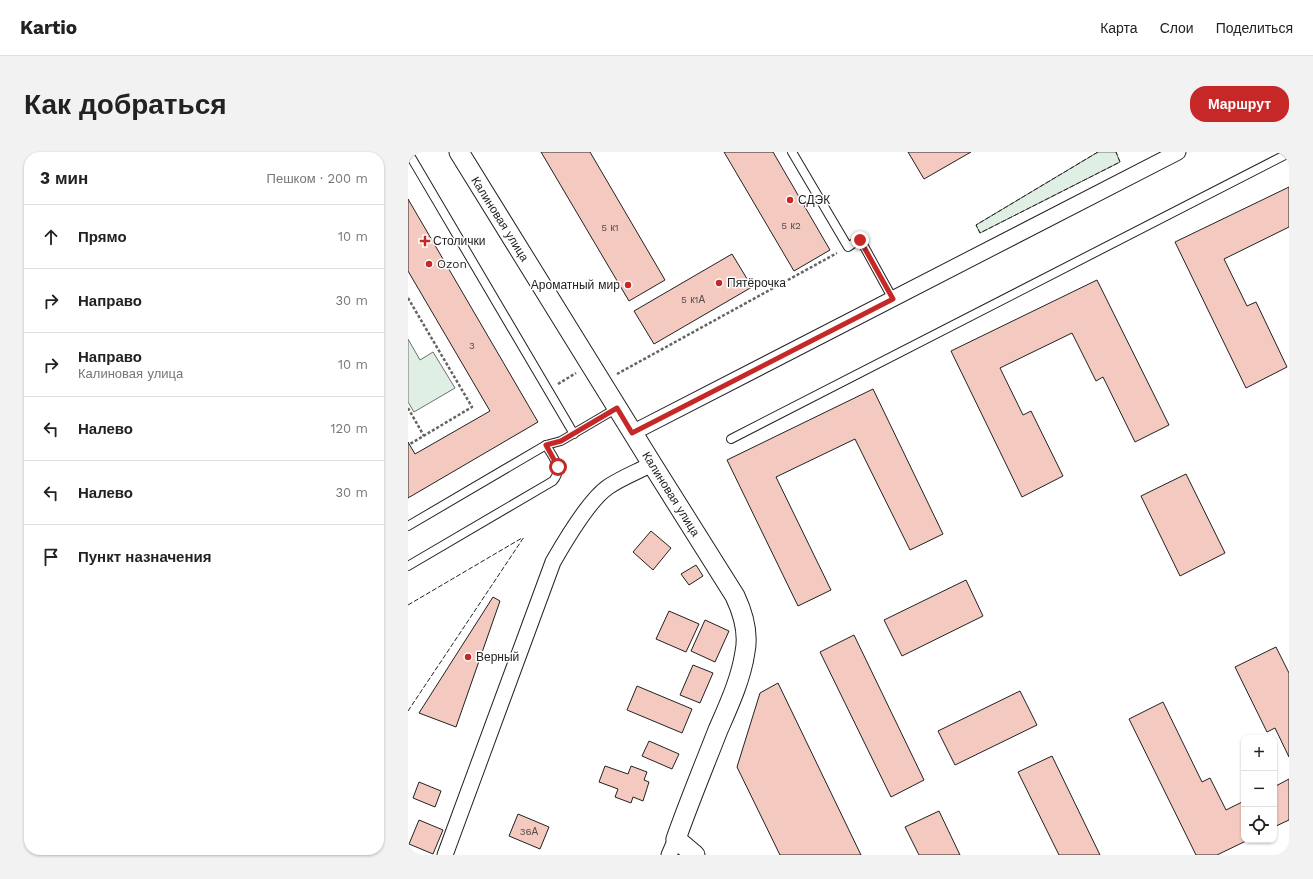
<!DOCTYPE html>
<html lang="ru">
<meta charset="utf-8">
<style>
body{margin:0;font-family:"Work Sans",sans-serif;background:#f2f2f2;color:#222}
.controls{position:absolute;right:12px;bottom:12px;display:grid;overflow:hidden;border-radius:8px;box-shadow:0 1px 3px #0004}
.controls button{width:36px;height:36px;display:grid;place-items:center;padding:0;border:0;border-bottom:1px solid #e0e0e0;background:#fff;color:#222;font:20px sans-serif}
.stop{position:absolute;width:12px;height:12px;margin:-9px;border:3px solid #c62828;border-radius:50%;background:#fff}
.stop.end{background:#c62828;border-color:#fff;box-shadow:0 1px 4px #0008}
.list{margin:0;padding:0;list-style:none}
h2{display:flex;justify-content:space-between;align-items:center;height:52px;margin:0;padding:0 16px;font-size:17px}
h2 small{font-size:13px;font-weight:400;color:#767676}
.list li{display:grid;grid-template-columns:26px 1fr auto;gap:12px;align-items:center;box-sizing:border-box;height:64px;padding:0 16px;border-top:1px solid #e0e0e0}
.list b{display:block;font-size:15px;white-space:nowrap}
.list p{margin:0;font-size:13px;white-space:nowrap;color:#767676}
.list em{font-size:13px;font-style:normal;color:#767676}
.icon{flex:none;width:22px;height:22px;fill:none;stroke:currentColor;stroke-width:2;stroke-linecap:round;stroke-linejoin:round}
.map{position:relative;flex:none;width:881px;height:703px;overflow:hidden;border-radius:16px}
header{display:flex;align-items:center;gap:24px;box-sizing:border-box;height:56px;padding:0 20px;background:#fff;border-bottom:1px solid #e0e0e0}
header strong{font-size:19px}
nav{display:flex;gap:22px;margin-inline-start:auto;font-size:14px}
.intro{display:flex;align-items:center;justify-content:space-between;box-sizing:border-box;height:96px;padding:0 24px}
h1{margin:0;font-size:28px}
.button{padding:10px 18px;border-radius:16px;background:#c62828;color:#fff;font-size:14px;font-weight:700}
main{display:flex;gap:24px;padding:0 24px}
aside{flex:1;background:#fff;border-radius:16px;box-shadow:0 1px 3px #0004}
.map>svg:first-child{display:block}
.green{fill:#e0efe3;stroke:#6f6f6f}
.building{fill:#f3c9c0;stroke:#222}
.lines{fill:none;stroke-linecap:round;stroke-linejoin:round}
.service-casing{stroke:#222;stroke-width:10}
.minor-casing{stroke:#222;stroke-width:17}
.tertiary-casing{stroke:#222;stroke-width:21}
.path{stroke:#646464;stroke-width:2.5;stroke-dasharray:3 2;stroke-linecap:butt}
.service{stroke:#fff;stroke-width:8}
.minor{stroke:#fff;stroke-width:15}
.tertiary{stroke:#fff;stroke-width:19}
.fence{stroke:#222;stroke-width:1;stroke-dasharray:5 2;stroke-linecap:butt}
.route{stroke:#c62828;stroke-width:5}
.poi-dot{fill:#c62828;stroke:#fff;stroke-width:1.5}
.labels{text-anchor:middle;dominant-baseline:central;stroke-width:3;stroke-linejoin:round;paint-order:stroke}
.number-label{font-size:10px;fill:#564c4a}
.poi-label{font-size:12px;fill:#222;stroke:#fff;text-anchor:start}
.street-label{font-size:12px;fill:#222;stroke:#fff}
</style>
<header>
<strong>Kartio</strong>
<nav><a>Карта</a><a>Слои</a><a>Поделиться</a></nav>
</header>
<div class="intro"><h1>Как добраться</h1><a class="button">Маршрут</a></div>
<main>
<aside>
<h2>3 мин<small>Пешком · 200 m</small></h2>
<ul class="list">
<li><svg class="icon" aria-label="ahead" viewBox="0 0 24 24"><path d="M12 20V5M6 11l6-6 6 6"/></svg><div><b>Прямо</b></div><em>10 m</em></li>
<li><svg class="icon" aria-label="right" viewBox="0 0 24 24"><path d="M7 20v-9h11M14 6l5 5-5 5"/></svg><div><b>Направо</b></div><em>30 m</em></li>
<li><svg class="icon" aria-label="right" viewBox="0 0 24 24"><path d="M7 20v-9h11M14 6l5 5-5 5"/></svg><div><b>Направо</b><p>Калиновая улица</p></div><em>10 m</em></li>
<li><svg class="icon" aria-label="left" viewBox="0 0 24 24"><path d="M17 20v-9H6M10 6l-5 5 5 5"/></svg><div><b>Налево</b></div><em>120 m</em></li>
<li><svg class="icon" aria-label="left" viewBox="0 0 24 24"><path d="M17 20v-9H6M10 6l-5 5 5 5"/></svg><div><b>Налево</b></div><em>30 m</em></li>
<li><svg class="icon" aria-label="arrive" viewBox="0 0 24 24"><path d="M6 21V4h12l-3 4 3 4H6"/></svg><div><b>Пункт назначения</b></div></li>
</ul>
</aside>
<div class="map">
<svg width="881" height="703" viewBox="0 0 881 703">
<rect width="100%" height="100%" fill="#fff"/>
<g class="green">
<path d="M690,0H708L712,10L572,81L568,73Z"/>
<path d="M0,187L12,208L25,200L47,236L6,260L0,250Z"/>
</g>
<g class="building">
<path d="M133,0H182L257,128L221,149Z"/>
<path d="M316,0H365L422,98L386,119Z"/>
<path d="M500,0H563L516,27Z"/>
<path d="M881,35V75L816,107L839,154L848,150L879,215L838,236L767,90Z"/>
<path d="M0,47L130,270L0,346V290L7,302L82,259L0,119Z"/>
<path d="M324,102L344,135L246,192L226,159Z"/>
<path d="M689,128L761,273L727,290L695,225L688,229L664,181L592,216L615,263L623,259L655,324L614,345L543,199Z"/>
<path d="M465,237L535,382L502,398L447,287L368,325L423,438L390,454L319,308Z"/>
<path d="M778,322L817,401L772,424L733,344Z"/>
<path d="M243,379L263,396L245,418L225,400Z"/>
<path d="M288,413L295,424L281,433L273,422Z"/>
<path d="M558,428L575,464L494,504L476,468Z"/>
<path d="M85,445L92,449L48,575L11,561Z"/>
<path d="M261,459L291,472L278,500L248,487Z"/>
<path d="M297,468L321,479L307,510L283,499Z"/>
<path d="M446,483L516,628L483,645L412,500Z"/>
<path d="M868,495L881,521V605L867,576L859,580L827,515Z"/>
<path d="M285,513L305,521L292,551L272,543Z"/>
<path d="M370,531L453,703H372L329,615L352,541Z"/>
<path d="M229,534L284,557L274,581L219,558Z"/>
<path d="M612,539L629,573L547,613L530,579Z"/>
<path d="M755,550L794,630L802,626L818,658L836,649V688H840L809,703H788L721,567Z"/>
<path d="M241,589L271,602L264,617L234,604Z"/>
<path d="M644,604L692,703H651L610,620Z"/>
<path d="M197,614L220,622L223,614L239,620L236,628L241,630L235,649L225,645L223,651L207,645L210,637L191,630Z"/>
<path d="M881,627V668L866,675V635Z"/>
<path d="M11,630L33,639L27,655L5,646Z"/>
<path d="M531,659L552,703H511L497,675Z"/>
<path d="M110,662L141,675L132,697L101,684Z"/>
<path d="M11,668L35,678L25,702L1,692Z"/>
</g>
<g class="lines">
<g class="service-casing">
<g id="service">
<path d="M0,0L166,282"/>
<path d="M384,0L440,95L452,87L485,147"/>
<path d="M323,287L881,1"/>
<path d="M0,374L138,293L153,289L209,256"/>
<path d="M0,414L145,329C156,316 145,306 138,293"/>
</g>
</g>
<g class="minor-casing">
<g id="minor">
<path d="M224,281L770,0"/>
<path d="M37,703L145,410C157,389 181,348 200,335C213,326 229,320 244,312"/>
<path d="M261,703L268,687"/>
</g>
</g>
<g class="tertiary-casing">
<path id="tertiary" d="M51,0L244,312L327,444C335,461 341,480 337,500C333,527 321,553 310,578C296,614 281,650 268,687L287,703"/>
</g>
<g class="path">
<path d="M0,146L64,255L2,292"/>
<path d="M209,222L429,101"/>
<path d="M150,232L168,221"/>
<path d="M0,256L16,284"/>
</g>
<use href="#service" class="service"/>
<use href="#minor" class="minor"/>
<use href="#tertiary" class="tertiary"/>
<g class="fence">
<path d="M690,0L568,73L572,81L712,10L708,0"/>
<path d="M0,453L114,386"/>
<path d="M0,559L116,385"/>
</g>
</g>
<g class="lines">
<path class="route" d="M150,315L138,293L153,289L209,256L224,281L485,147L452,88"/>
</g>
<g class="poi-dot">
<circle cx="382" cy="48" r="4"/>
<path d="M15 83h4v4h4v4h-4v4h-4v-4h-4v-4h4z"/>
<circle cx="21" cy="112" r="4"/>
<circle cx="311" cy="131" r="4"/>
<circle cx="220" cy="133" r="4"/>
<circle cx="60" cy="505" r="4"/>
</g>
<g class="labels">
<g class="number-label">
<text x="383" y="73">5 к2</text>
<text x="202" y="75">5 к1</text>
<text x="285" y="147">5 к1А</text>
<text x="64" y="193">3</text>
<text x="121" y="679">36А</text>
</g>
<g class="poi-label">
<text x="390" y="48">СДЭК</text>
<text x="25" y="89">Столички</text>
<text x="29" y="112">Ozon</text>
<text x="319" y="131">Пятёрочка</text>
<text x="212" y="133" text-anchor="end">Ароматный мир</text>
<text x="68" y="505">Верный</text>
</g>
<g class="street-label">
<text transform="translate(92 67) rotate(58)">Калиновая улица</text>
<text transform="translate(263 342) rotate(58)">Калиновая улица</text>
</g>
</g>
</svg>
<div class="controls">
<button>+</button>
<button>−</button>
<button><svg class="icon" aria-label="locate" viewBox="0 0 24 24"><circle cx="12" cy="12" r="6"/><path d="M12 2v4M12 18v4M2 12h4M18 12h4"/></svg></button>
</div>
<div class="stop" style="left:150px;top:315px"></div>
<div class="stop end" style="left:452px;top:88px"></div>
</div>
</main>
